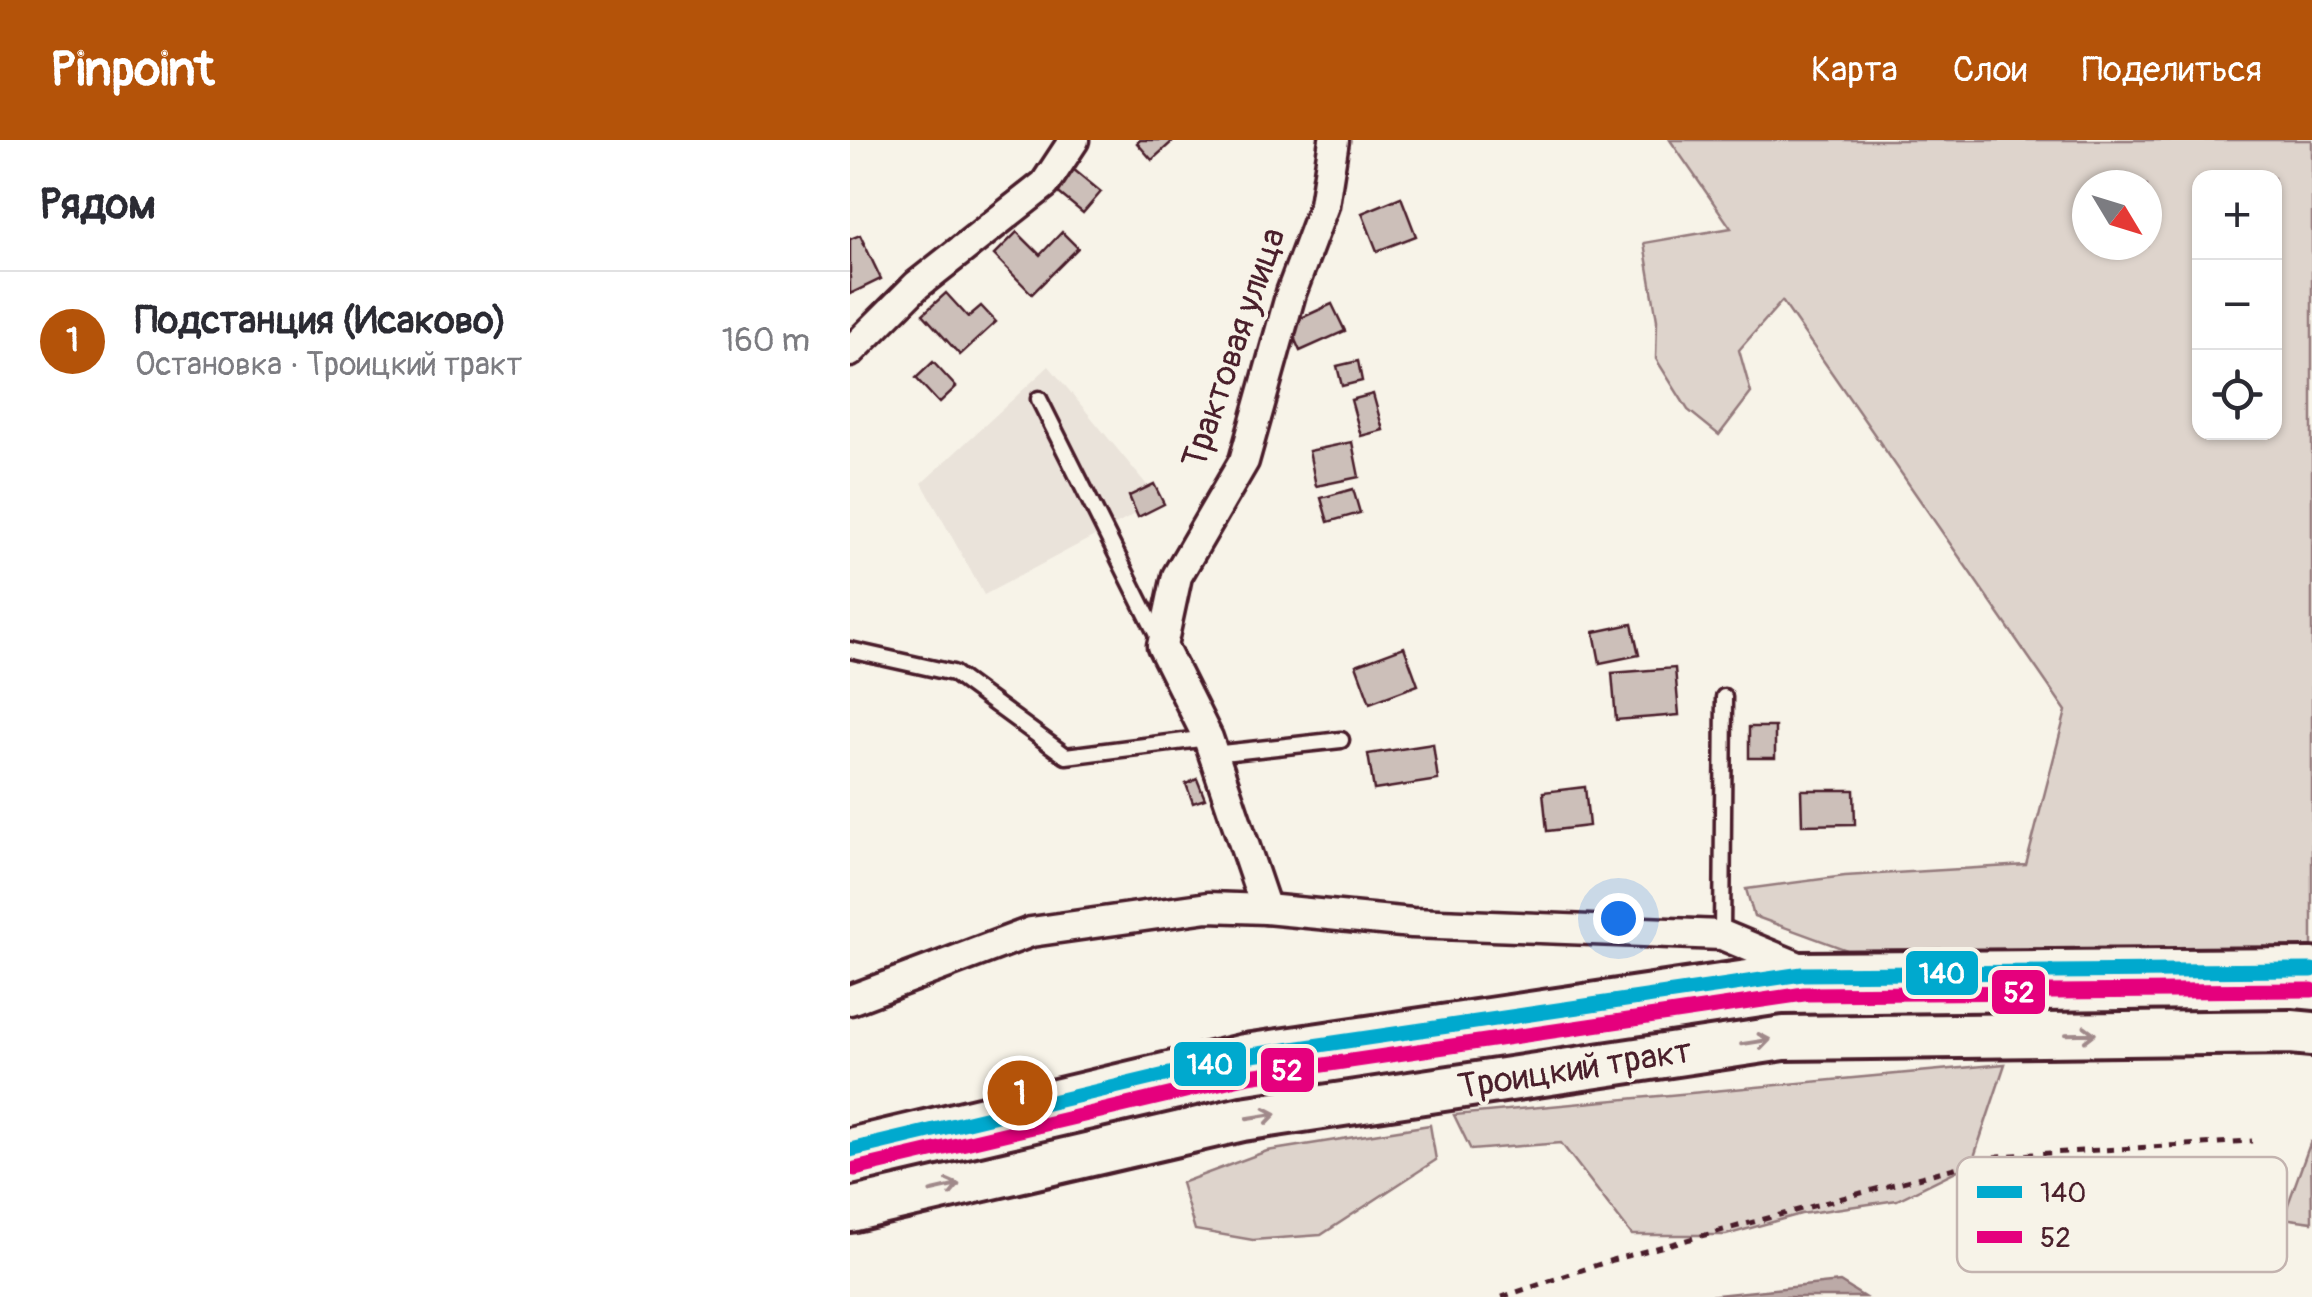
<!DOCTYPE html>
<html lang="ru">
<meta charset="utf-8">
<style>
body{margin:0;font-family:Pangolin,sans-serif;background:#f7f7f7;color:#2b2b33}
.controls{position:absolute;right:30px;top:30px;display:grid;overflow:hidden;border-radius:20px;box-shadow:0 2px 8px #0004}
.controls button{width:90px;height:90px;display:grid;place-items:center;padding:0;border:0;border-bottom:2px solid #e1e1e2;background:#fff;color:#2b2b33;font:50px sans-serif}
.compass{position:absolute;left:1222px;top:30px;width:90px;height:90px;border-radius:50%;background:#fff;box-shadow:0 2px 8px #0004;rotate:128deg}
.you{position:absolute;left:768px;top:778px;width:35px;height:35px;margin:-25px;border:8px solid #fff;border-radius:50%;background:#1a73e8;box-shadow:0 0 0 15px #1a73e833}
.badge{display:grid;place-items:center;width:65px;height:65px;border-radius:50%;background:#b45309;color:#fff;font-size:32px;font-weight:700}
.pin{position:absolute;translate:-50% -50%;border:5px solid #fff;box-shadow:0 2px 10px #0006}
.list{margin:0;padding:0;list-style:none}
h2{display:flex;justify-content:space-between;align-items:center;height:130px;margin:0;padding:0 40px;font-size:42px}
h2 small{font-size:32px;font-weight:400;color:#7c7c81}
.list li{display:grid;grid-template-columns:65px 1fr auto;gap:30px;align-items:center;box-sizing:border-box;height:140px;padding:0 40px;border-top:2px solid #e1e1e2}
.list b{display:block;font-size:38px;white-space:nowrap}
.list p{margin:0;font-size:32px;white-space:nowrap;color:#7c7c81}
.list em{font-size:32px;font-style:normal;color:#7c7c81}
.icon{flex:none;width:55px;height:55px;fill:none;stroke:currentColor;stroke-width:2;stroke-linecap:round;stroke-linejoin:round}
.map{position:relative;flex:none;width:1462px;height:1157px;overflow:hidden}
header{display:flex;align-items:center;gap:60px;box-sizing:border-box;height:140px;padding:0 50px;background:#b45309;color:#fff}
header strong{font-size:48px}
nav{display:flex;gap:55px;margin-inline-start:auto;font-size:35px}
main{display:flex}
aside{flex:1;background:#fff}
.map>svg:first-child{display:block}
.built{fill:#eae3da}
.green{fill:#ded4cc;stroke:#947a7c;stroke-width:2.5;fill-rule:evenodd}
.water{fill:#bcaaa7;stroke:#8e7275;stroke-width:2.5}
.building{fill:#ccbfb9;stroke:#4a1f2b;stroke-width:2.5}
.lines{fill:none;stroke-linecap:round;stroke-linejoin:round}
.lane-casing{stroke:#4a1f2b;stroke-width:21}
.street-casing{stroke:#4a1f2b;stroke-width:35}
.primary-casing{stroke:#4a1f2b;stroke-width:50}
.path{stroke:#4a1f2b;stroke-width:5;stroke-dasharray:8 8;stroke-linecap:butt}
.lane{stroke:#f7f3e8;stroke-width:14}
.street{stroke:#f7f3e8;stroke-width:28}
.primary{stroke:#f7f3e8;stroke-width:42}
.bus-1-casing{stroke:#f7f3e8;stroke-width:22}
.bus-2-casing{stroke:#f7f3e8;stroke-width:22}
.bus-1{stroke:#00a9ce;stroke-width:15}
.bus-2{stroke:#e5007d;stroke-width:15}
.oneway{stroke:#a0898a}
.labels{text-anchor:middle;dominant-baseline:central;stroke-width:8;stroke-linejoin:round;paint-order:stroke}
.street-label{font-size:35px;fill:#4a1f2b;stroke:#f7f3e8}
.key{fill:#f7f3e8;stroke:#c3b3af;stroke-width:2.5}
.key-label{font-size:28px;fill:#4a1f2b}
.line-badge{stroke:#f7f3e8;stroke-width:4}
.badge-label{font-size:28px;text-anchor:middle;font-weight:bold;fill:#fff}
</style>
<header>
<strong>Pinpoint</strong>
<nav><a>Карта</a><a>Слои</a><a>Поделиться</a></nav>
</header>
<main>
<aside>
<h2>Рядом<small></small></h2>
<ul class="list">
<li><span class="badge">1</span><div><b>Подстанция (Исаково)</b><p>Остановка · Троицкий тракт</p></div><em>160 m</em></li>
</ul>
</aside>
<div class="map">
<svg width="1462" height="1157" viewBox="0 0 1462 1157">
<rect width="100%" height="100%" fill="#f7f3e8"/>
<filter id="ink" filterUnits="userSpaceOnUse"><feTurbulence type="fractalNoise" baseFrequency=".01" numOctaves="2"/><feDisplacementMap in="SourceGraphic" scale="20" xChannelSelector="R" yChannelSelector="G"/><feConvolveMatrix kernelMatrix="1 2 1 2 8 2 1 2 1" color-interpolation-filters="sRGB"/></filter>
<g filter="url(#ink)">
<path class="built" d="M199,226L310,361L134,455L72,343Z"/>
<g class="green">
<path d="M820,0H1462V815L1016,817L904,776L896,749L995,736L1176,725L1216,571L932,161L889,210L901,253L869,295L838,270L806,219L807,180L794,103L881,88ZM1350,38H1424V292H1350ZM1237,45H1297V105H1237Z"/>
<path d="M1155,924L1122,1023L1047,1060L951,1074L876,1095H782L711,1003L621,1010L604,975Z"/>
<path d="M580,985L586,1020L471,1095L403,1100L345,1090L331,1043L417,1011Z"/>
<path d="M1461,1001L1462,1082L1433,1078Z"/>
</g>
<path class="water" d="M990,1142L1014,1157H848Z"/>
<g class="building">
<path d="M290,0H323V1L302,20L287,3Z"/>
<path d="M223,29L251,52L233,73L205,50Z"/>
<path d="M551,57L566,96L527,111L512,73Z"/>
<path d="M167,92L190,115L212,92L228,108L182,154L144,115Z"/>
<path d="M10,95L31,139L0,154V99Z"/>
<path d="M96,153L118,177L131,166L146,182L110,215L73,174Z"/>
<path d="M482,164L495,191L450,211L438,184Z"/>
<path d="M508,221L512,241L492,246L487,226Z"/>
<path d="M83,222L106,247L89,263L66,238Z"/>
<path d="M523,254L533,290L511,296L501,260Z"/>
<path d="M502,302L509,337L466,346L459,311Z"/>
<path d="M304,344L314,364L288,377L279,356Z"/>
<path d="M503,349L510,373L478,382L471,358Z"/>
<path d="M782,484L789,515L750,523L744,492Z"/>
<path d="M554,507L568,545L520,563L506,525Z"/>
<path d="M825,528L829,575L766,580L762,533Z"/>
<rect x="899" y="587" width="26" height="31"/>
<path d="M583,604L588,640L524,650L518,614Z"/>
<path d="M347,639L355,659L343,663L336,644Z"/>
<path d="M735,647L739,686L697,691L693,652Z"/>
<path d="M951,650H1004L1005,684L952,685Z"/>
</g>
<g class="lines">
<g class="lane-casing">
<g id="lane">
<path d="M189,259L310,501"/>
<path d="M0,510L103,533L216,616L358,598"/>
<path d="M363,614L491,600"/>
<path d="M872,795L874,557"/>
</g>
</g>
<g class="street-casing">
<g id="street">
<path d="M0,212L67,145L195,44L224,0"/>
<path d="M416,769L358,598L312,506L327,436L394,321L441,153L474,65L484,0"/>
<path d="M0,860L181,792L358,767L416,769L562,783L872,795L956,830"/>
</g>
</g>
<g class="primary-casing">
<g id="primary">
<path d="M0,1010L395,916L952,834L1462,830"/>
<path d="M0,1070L392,979L934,898L1441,892L1462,894"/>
</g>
</g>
<path class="path" d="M652,1157L762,1120L1149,1016L1402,1001"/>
<use href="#lane" class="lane"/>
<use href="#street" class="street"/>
<use href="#primary" class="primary"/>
<g class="bus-1-casing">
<path id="bus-1" d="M0,1010L395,916L952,834L1462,830"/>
</g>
<g class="bus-2-casing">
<path id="bus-2" d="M5,1029L399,936L954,854L1462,850"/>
</g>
<use href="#bus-1" class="bus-1"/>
<use href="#bus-2" class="bus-2"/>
</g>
<defs><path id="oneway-shaft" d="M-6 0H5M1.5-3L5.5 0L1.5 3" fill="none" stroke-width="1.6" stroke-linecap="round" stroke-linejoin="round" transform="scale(2.5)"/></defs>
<g class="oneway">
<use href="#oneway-shaft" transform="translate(1231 894) rotate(-1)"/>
<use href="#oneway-shaft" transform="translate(906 902) rotate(-9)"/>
<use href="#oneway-shaft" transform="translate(412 976) rotate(-9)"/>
<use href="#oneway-shaft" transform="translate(95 1048) rotate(-13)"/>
</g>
</g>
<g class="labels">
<g class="street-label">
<text transform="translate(384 208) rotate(-71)">Трактовая улица</text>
<text transform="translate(725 929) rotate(-9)">Троицкий тракт</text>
</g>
</g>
<rect x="1107" y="1017" width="330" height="115" rx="15" class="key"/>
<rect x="1127" y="1046" width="45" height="12" fill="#00a9ce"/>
<rect x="1127" y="1091" width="45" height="12" fill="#e5007d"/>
<g class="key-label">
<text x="1190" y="1062">140</text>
<text x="1190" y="1107">52</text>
</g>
<g class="line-badge">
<rect x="1054" y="809" width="76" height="48" rx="10" fill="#00a9ce"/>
<rect x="1140" y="828" width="57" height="48" rx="10" fill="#e5007d"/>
<rect x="322" y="900" width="76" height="48" rx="10" fill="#00a9ce"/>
<rect x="409" y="906" width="57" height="48" rx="10" fill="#e5007d"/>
</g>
<g class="badge-label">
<text x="1092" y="843">140</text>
<text x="1169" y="862">52</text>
<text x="360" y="934">140</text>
<text x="437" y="940">52</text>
</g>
</svg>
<div class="controls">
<button>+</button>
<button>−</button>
<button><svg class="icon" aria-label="locate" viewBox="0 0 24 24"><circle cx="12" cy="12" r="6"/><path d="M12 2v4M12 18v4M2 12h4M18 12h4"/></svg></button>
</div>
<svg class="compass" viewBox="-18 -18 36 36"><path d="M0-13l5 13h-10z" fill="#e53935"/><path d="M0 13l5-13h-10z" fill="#7c7c81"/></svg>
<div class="you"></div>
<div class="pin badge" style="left:170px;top:953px">1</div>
</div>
</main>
